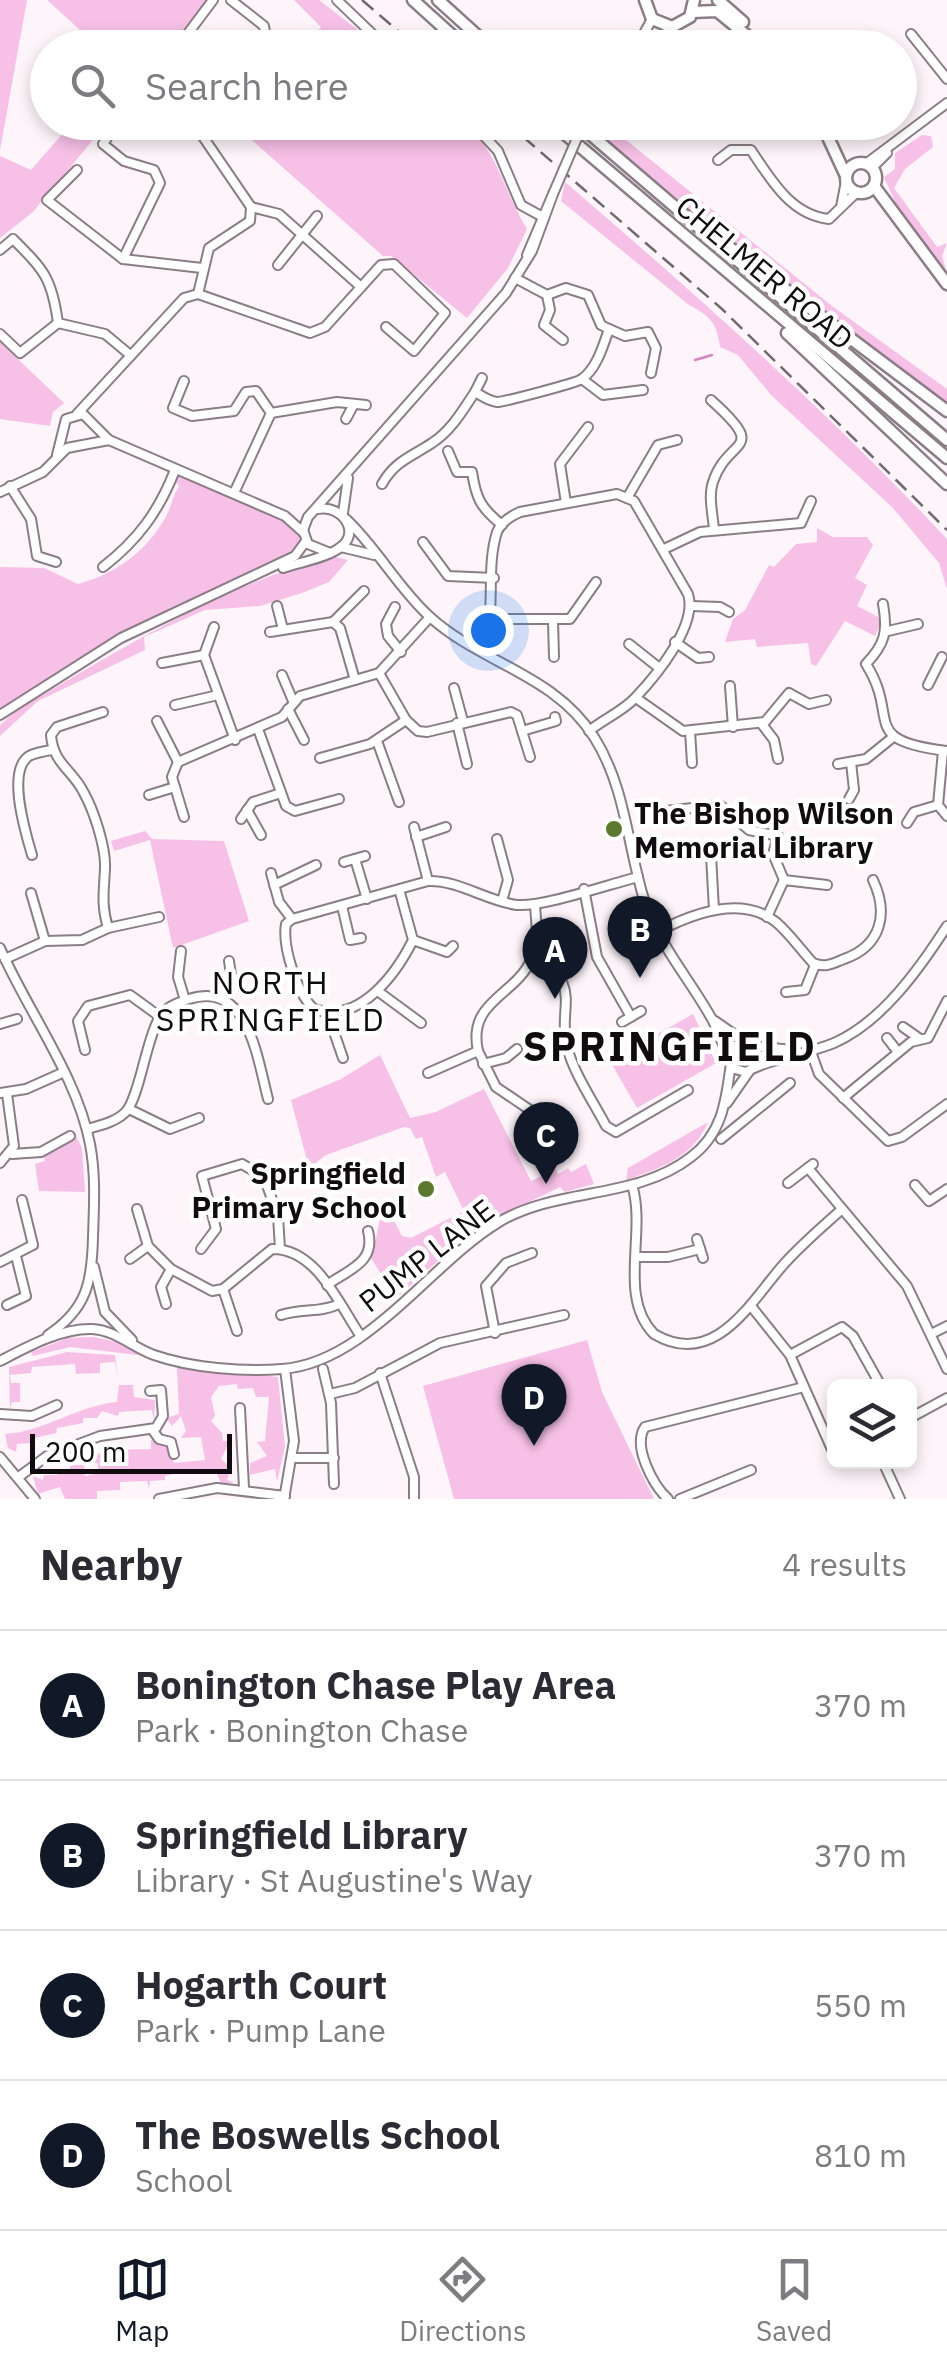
<!DOCTYPE html>
<meta charset="utf-8">
<style>
body{margin:0;font-family:"IBM Plex Sans",sans-serif;background:#f7f7f7;color:#2b2b33}
.controls{position:absolute;right:30px;bottom:30px;display:grid;overflow:hidden;border-radius:15px;box-shadow:0 5px 15px #0003}
.controls button{width:90px;height:90px;display:grid;place-items:center;padding:0;border:0;border-bottom:2px solid #e1e1e2;background:#fff;color:#2b2b33;font:50px sans-serif}
.scale{position:absolute;left:30px;bottom:25px;width:202px;box-sizing:border-box;padding-left:10px;border:5px solid #0f0b0e;border-top:0;font-size:28px;line-height:35px;white-space:nowrap;color:#0f0b0e;-webkit-text-stroke:8px #fff;paint-order:stroke}
.you{position:absolute;left:488px;top:630px;width:35px;height:35px;margin:-25px;border:8px solid #fff;border-radius:50%;background:#1a73e8;box-shadow:0 0 0 15px #1a73e833}
.badge{display:grid;place-items:center;width:65px;height:65px;border-radius:50%;background:#111827;color:#fff;font-size:32px;font-weight:700}
.pin{position:absolute;translate:-50% -82px;filter:drop-shadow(0 2px 5px #0008)}
.pin::after{content:'';position:absolute;top:52px;width:35px;height:30px;background:inherit;clip-path:polygon(0 0,100% 0,50% 100%)}
.list{margin:0;padding:0;list-style:none}
h2{display:flex;justify-content:space-between;align-items:center;height:130px;margin:0;padding:0 40px;font-size:42px}
h2 small{font-size:32px;font-weight:400;color:#7c7c81}
.list li{display:grid;grid-template-columns:65px 1fr auto;gap:30px;align-items:center;box-sizing:border-box;height:150px;padding:0 40px;border-top:2px solid #e1e1e2}
.list b{display:block;font-size:38px;white-space:nowrap}
.list p{margin:0;font-size:32px;white-space:nowrap;color:#7c7c81}
.list em{font-size:32px;font-style:normal;color:#7c7c81}
.icon{flex:none;width:55px;height:55px;fill:none;stroke:currentColor;stroke-width:2;stroke-linecap:round;stroke-linejoin:round}
.map{position:relative;flex:none;width:947px;height:1499px;overflow:hidden}
.search{position:absolute;background:#fff;box-shadow:0 5px 15px #0003;left:30px;right:30px;top:30px;height:110px;display:flex;align-items:center;gap:25px;box-sizing:border-box;padding:0 35px;border-radius:55px;color:#7c7c81;font-size:38px}
.sheet{height:730px;background:#fff}
nav{display:flex;justify-content:space-around;align-items:center;box-sizing:border-box;height:140px;border-top:2px solid #e1e1e2;background:#fff;font-size:28px;color:#7c7c81}
nav a{display:grid;justify-items:center;gap:5px}
nav .on{color:#111827}
.map>svg:first-child{display:block}
.green{fill:#f7c0e6}
.lines{fill:none;stroke-linecap:round;stroke-linejoin:round}
.stream{stroke:#d786c0;stroke-width:2.5}
.minor-casing{stroke:#8a7d86;stroke-width:12}
.major-casing{stroke:#8a7d86;stroke-width:15}
.minor{stroke:#fff;stroke-width:8}
.major{stroke:#fff;stroke-width:10}
.rail{stroke:#6f696e;stroke-width:2.5;stroke-dasharray:15 8;stroke-linecap:butt}
.minor-bridge-casing{stroke:#8a7d86;stroke-width:12;stroke-linecap:butt}
.minor-bridge{stroke:#fff;stroke-width:8}
.poi-dot{fill:#5b792f;stroke:#fff;stroke-width:4}
.labels{text-anchor:middle;dominant-baseline:central;stroke-width:9;stroke-linejoin:round;paint-order:stroke}
.street-label{font-size:30px;fill:#0f0b0e;stroke:#fff}
.poi-label{font-size:30px;font-weight:bold;fill:#0f0b0e;stroke:#fff;text-anchor:start}
.neighbourhood-label{font-size:32px;letter-spacing:2.5px;fill:#0f0b0e;stroke:#fff}
.district-label{font-size:40px;font-weight:bold;letter-spacing:2.5px;fill:#0f0b0e;stroke:#fff}
</style>
<div class="map">
<svg width="947" height="1499" viewBox="0 0 947 1499">
<rect width="100%" height="100%" fill="#fef5fb"/>
<g class="green">
<path d="M0,0H27L0,150Z"/>
<path d="M47,0H208L168,48L99,47Z"/>
<path d="M294,0H319L380,47H304L321,27Z"/>
<path d="M239,122L465,123C498,152 504,192 527,229L508,268L467,318L391,256H383L236,126Z"/>
<path d="M72,123H107L33,212L0,238V156L31,170Z"/>
<path d="M594,123H605L832,306L947,389V406L701,221L592,127Z"/>
<path d="M922,135L931,136L933,147L905,169L894,188L937,247L947,243L942,256L947,273L900,213L884,177L895,169V153Z"/>
<path d="M565,182C698,296 827,411 947,539V589L939,563L892,507L771,395L738,355L720,347C717,323 710,316 689,305L561,201Z"/>
<path d="M0,342L64,403L53,412L50,426L0,419Z"/>
<path d="M178,474L296,527L301,539L299,545C267,579 208,591 167,611C109,639 53,674 0,711V567L44,568L78,584C114,574 142,555 162,523C170,512 172,498 179,486L175,481Z"/>
<path d="M817,528L833,537H867L873,545L855,578L867,585L857,606L882,619L875,636L845,621L816,666L811,664L808,643L757,647L755,639L725,642L733,619L745,610L769,565L774,567L796,544L817,542Z"/>
<path d="M332,556L348,560L329,582L302,593L260,606L205,610L144,637L145,650L38,701L0,736V725L17,710C119,651 217,587 332,556Z"/>
<path d="M145,831L152,839L224,841L249,921L173,948L150,840L114,851L111,841Z"/>
<path d="M693,1014L716,1063L637,1108L610,1061Z"/>
<path d="M380,1055L410,1118L436,1112L484,1089L531,1181L556,1169L558,1174L568,1168L571,1172L586,1164L594,1184L565,1192L560,1187L474,1229L396,1298L371,1258C377,1243 376,1227 383,1213L392,1217L402,1236L411,1238L464,1211L445,1172L436,1177L422,1137L416,1139L410,1128L404,1127L326,1155L309,1168L291,1100L341,1079Z"/>
<path d="M708,1122C694,1157 659,1169 626,1180L628,1168Z"/>
<path d="M75,1134L82,1148L85,1192L39,1191L35,1164L45,1161L44,1152Z"/>
<path d="M93,1337L122,1343L146,1356L70,1347L33,1356L31,1352L68,1338Z"/>
<path d="M587,1340L602,1392L654,1499H454L423,1386Z"/>
<path d="M67,1352L115,1355L118,1378L115,1362L100,1363V1373L76,1374L75,1364L32,1367L31,1373L10,1375L11,1383H20V1402H12L10,1409L9,1367Z"/>
<path d="M177,1367L278,1377L285,1447L277,1481L275,1469L250,1475V1463L267,1456L257,1442L265,1441L269,1397H256L253,1388L238,1389L237,1384L219,1386L211,1397L215,1416L211,1421L222,1433L223,1441H230L221,1459L231,1468L227,1480L234,1483L221,1484L216,1471L177,1473L165,1476V1480L150,1481L149,1488L147,1481L120,1482V1490L97,1491V1499H65L60,1487L38,1494L33,1476L43,1480L44,1475H57V1470L70,1469V1465H84L85,1476L98,1473V1464L88,1459V1448L93,1456L109,1450L151,1449V1440L166,1444L174,1463L205,1460L201,1437L181,1438L186,1431L181,1416L172,1426L166,1418L179,1414Z"/>
<path d="M119,1385H133L134,1397L155,1400L154,1422L152,1410L119,1412L118,1416L102,1411L97,1418H83V1423L57,1428L56,1433L30,1439V1443L17,1444L16,1452L8,1448L5,1434C44,1432 79,1405 117,1402Z"/>
</g>
<g class="lines">
<path class="stream" d="M695,360L712,355"/>
<g class="minor-casing">
<g id="minor">
<path d="M231,0L264,26L266,38L258,48"/>
<path d="M337,0L387,48"/>
<path d="M911,34L947,79"/>
<path d="M177,48L213,0"/>
<path d="M636,48L652,19"/>
<path d="M645,48L675,26"/>
<path d="M117,122L103,144L124,161L154,170L160,183L123,259"/>
<path d="M172,122L195,125"/>
<path d="M471,122L498,151L521,205L541,216"/>
<path d="M195,125L251,207L250,221L209,248L198,294"/>
<path d="M718,160L731,150H751C771,180 791,215 829,219L857,192"/>
<path d="M867,163L947,103"/>
<path d="M873,167L887,153"/>
<path d="M77,170L47,200L123,259L202,268"/>
<path d="M251,207L279,214L361,287"/>
<path d="M841,207L846,181"/>
<path d="M0,250L13,239C44,270 52,278 58,323L105,334L129,354"/>
<path d="M278,265L317,216"/>
<path d="M547,295L550,310L544,325L563,340"/>
<path d="M609,329L625,336L648,332L656,348L651,373"/>
<path d="M0,334L20,353L58,323"/>
<path d="M582,379L603,395L643,390"/>
<path d="M184,381L173,408L192,416L234,411L246,392L256,391L271,413L234,493"/>
<path d="M475,392L482,378"/>
<path d="M711,400C770,453 728,436 713,482C708,496 713,515 714,530"/>
<path d="M271,413L337,402L366,405"/>
<path d="M77,414L184,298L198,294L310,333L325,327L381,265L394,264L445,313L414,351L386,327"/>
<path d="M346,419L354,404"/>
<path d="M448,451L457,472H472C476,499 481,508 502,525"/>
<path d="M57,455L66,419L83,414L109,440L285,516L304,533"/>
<path d="M382,484C395,461 411,457 432,443C451,431 463,410 475,392C482,396 488,401 497,402C504,402 576,383 582,379C597,368 603,346 609,329L601,325L588,295L566,288L547,295L515,278"/>
<path d="M10,486L31,519L37,556L56,562"/>
<path d="M0,492L43,472L67,448L109,440"/>
<path d="M627,498L658,445L677,440"/>
<path d="M566,503L560,464L588,427"/>
<path d="M343,513L348,478"/>
<path d="M346,519C377,548 398,588 430,617C482,664 554,674 594,737C625,786 627,842 643,896C659,947 689,977 713,1021C721,1037 726,1056 735,1069L746,1072C774,1057 805,1055 834,1043C882,1022 920,968 947,926"/>
<path d="M423,542L448,576L494,578"/>
<path d="M341,547L374,555"/>
<path d="M664,549L700,532L801,523L811,501"/>
<path d="M330,553L308,544L303,530L308,517L506,293L532,251L553,194L527,255"/>
<path d="M103,567C138,540 159,511 175,470"/>
<path d="M283,568C300,562 323,559 338,549C363,534 342,504 318,509"/>
<path d="M883,604C888,632 885,644 866,664C901,719 857,740 947,751"/>
<path d="M277,606L283,629"/>
<path d="M691,606L720,607L729,612"/>
<path d="M395,607L386,624L388,636L401,652"/>
<path d="M493,619H570L596,582"/>
<path d="M553,621L554,657"/>
<path d="M333,622L364,591"/>
<path d="M888,631L918,624"/>
<path d="M270,632L333,622L340,628L355,680"/>
<path d="M675,642L698,658L709,657"/>
<path d="M629,644L658,667"/>
<path d="M483,652C497,611 485,570 497,532C501,522 511,516 520,512L617,494L634,501L688,594C698,625 656,676 635,698C623,711 604,719 589,731"/>
<path d="M204,655L214,627"/>
<path d="M162,663L204,655L235,740"/>
<path d="M282,675L293,701"/>
<path d="M928,685L942,657"/>
<path d="M730,686L733,727"/>
<path d="M454,688L463,721"/>
<path d="M636,698L683,731L765,722L789,693L809,704L826,700"/>
<path d="M175,705L218,695"/>
<path d="M288,709L304,740"/>
<path d="M103,712L57,727L51,735C53,764 73,770 84,793C94,811 106,848 105,868C104,892 101,904 108,928"/>
<path d="M0,715L121,638L295,556L306,541"/>
<path d="M406,720L418,731L427,732L511,712L517,715L530,757"/>
<path d="M157,721L178,762"/>
<path d="M457,723L467,764"/>
<path d="M761,723L774,740L778,759"/>
<path d="M258,729L286,806L295,811L339,799"/>
<path d="M522,731L556,721L555,717"/>
<path d="M690,731L692,763"/>
<path d="M377,741L399,802"/>
<path d="M943,751L938,805L947,816"/>
<path d="M320,758L370,744L406,720L379,673"/>
<path d="M838,764L866,759L892,738"/>
<path d="M149,795L175,787"/>
<path d="M849,799L854,790L851,762"/>
<path d="M247,810L261,835"/>
<path d="M665,811L720,805L749,830L778,836L773,854L784,880"/>
<path d="M184,817L172,777L178,762L282,717L300,696L379,673L430,617"/>
<path d="M241,819L253,802L281,793"/>
<path d="M907,823L914,812L938,805"/>
<path d="M414,827L428,881"/>
<path d="M416,837L446,827"/>
<path d="M497,839L508,880L502,901"/>
<path d="M32,855C26,834 6,771 29,756C35,753 45,751 52,750"/>
<path d="M711,855L714,910"/>
<path d="M355,859L367,899"/>
<path d="M344,862L365,856"/>
<path d="M271,873L279,902L292,919"/>
<path d="M274,885L316,865"/>
<path d="M399,889L413,940C396,974 359,1025 314,1009C297,994 282,946 286,924L292,919L428,881C459,880 486,901 517,905C543,907 610,884 638,877"/>
<path d="M584,889L597,957L631,1017"/>
<path d="M31,893L45,941"/>
<path d="M342,906L350,940L361,938"/>
<path d="M767,917L784,880L827,885"/>
<path d="M657,932C689,915 741,894 776,922C789,933 801,950 813,963C825,968 832,964 844,959C881,946 889,914 873,880"/>
<path d="M413,940L447,952L453,946"/>
<path d="M0,948C28,1012 77,1076 90,1144C96,1175 94,1206 93,1237C92,1282 87,1309 48,1335"/>
<path d="M181,951L178,977L185,1000"/>
<path d="M533,958C585,984 557,1007 567,1047C574,1074 593,1101 606,1126L616,1132L688,1090"/>
<path d="M5,959L45,941L82,940L108,928L159,917"/>
<path d="M379,992L421,1023"/>
<path d="M786,992L805,990L815,965"/>
<path d="M224,998L231,975L229,961"/>
<path d="M327,1012L343,1058"/>
<path d="M715,1021L751,1046L793,1050"/>
<path d="M622,1022L641,1011"/>
<path d="M0,1024L17,1019"/>
<path d="M903,1027L920,1039"/>
<path d="M887,1038L898,1052"/>
<path d="M810,1049L819,1074L888,1141L902,1137L947,1104"/>
<path d="M85,1050L78,1021L88,1006L130,995L159,1016"/>
<path d="M478,1051L496,1087L530,1110L551,1155"/>
<path d="M483,1064L506,1058L517,1049"/>
<path d="M428,1073L478,1051C467,1001 515,996 531,960C540,942 536,924 535,905"/>
<path d="M0,1093L26,1089L62,1073"/>
<path d="M843,1098L911,1042L928,1038L947,1001"/>
<path d="M727,1103L750,1070"/>
<path d="M129,1109L170,1129L199,1118"/>
<path d="M87,1129C99,1126 120,1121 128,1109C140,1091 146,1043 158,1020C164,1008 176,1003 189,999C248,980 257,1057 268,1099"/>
<path d="M721,1139L790,1083"/>
<path d="M12,1154L41,1152L70,1136"/>
<path d="M0,1163L14,1146L7,1094"/>
<path d="M808,1168L907,1286L947,1369"/>
<path d="M788,1183L813,1164"/>
<path d="M632,1185C647,1232 617,1296 654,1334C715,1370 751,1301 784,1264C802,1244 822,1227 841,1210"/>
<path d="M915,1185L929,1201L947,1189"/>
<path d="M137,1209L148,1246L171,1269L212,1291L223,1289L272,1249C316,1248 339,1304 360,1335"/>
<path d="M697,1239L703,1258"/>
<path d="M201,1249L216,1229L202,1176L242,1164L264,1177L278,1216L280,1249"/>
<path d="M636,1257H668L700,1249"/>
<path d="M130,1259L148,1246"/>
<path d="M0,1262L33,1245L22,1200"/>
<path d="M94,1267L105,1312L132,1340"/>
<path d="M327,1285C350,1269 376,1262 368,1231"/>
<path d="M223,1289L237,1331"/>
<path d="M166,1304L161,1287L171,1269"/>
<path d="M7,1305L26,1296L16,1256"/>
<path d="M751,1306L790,1355L834,1454"/>
<path d="M281,1315C301,1308 321,1313 339,1304"/>
<path d="M495,1333L486,1286L506,1263L532,1253"/>
<path d="M933,1333L947,1326"/>
<path d="M790,1355L842,1327L853,1336L881,1386"/>
<path d="M0,1361C27,1347 61,1328 92,1329C115,1330 134,1348 154,1355C191,1368 243,1372 282,1369C366,1363 431,1263 499,1222C558,1187 636,1200 691,1157C723,1133 726,1100 731,1063"/>
<path d="M323,1369L331,1403L334,1484"/>
<path d="M380,1373L414,1477V1499"/>
<path d="M330,1394L355,1388L440,1343L564,1315"/>
<path d="M240,1408L244,1488"/>
<path d="M0,1414L32,1416L57,1405"/>
<path d="M910,1418L947,1398"/>
<path d="M152,1429L159,1439L171,1442L174,1454"/>
<path d="M0,1457L35,1499"/>
<path d="M293,1458H334"/>
<path d="M883,1462L900,1499"/>
<path d="M20,1476L47,1456L100,1436L156,1428L163,1416L161,1390L150,1391"/>
<path d="M159,1499L217,1488L285,1496"/>
<path d="M284,1499L294,1441L285,1369"/>
<path d="M668,1499C653,1485 632,1446 645,1427L804,1387"/>
<path d="M680,1499L751,1470"/>
</g>
</g>
<g class="major-casing">
<g id="major">
<path d="M413,0L466,48"/>
<path d="M438,0L491,48"/>
<path d="M645,0L652,19L672,27L690,17L694,0"/>
<path d="M718,0L743,22"/>
<path d="M692,12L717,11L762,48"/>
<path d="M551,122L947,458"/>
<path d="M576,122L947,440"/>
<path d="M821,122L846,176"/>
<circle cx="861" cy="178" r="15"/>
<path d="M874,186L947,284"/>
<path d="M725,244L947,411"/>
<path d="M787,333L947,484"/>
</g>
</g>
<use href="#minor" class="minor"/>
<use href="#major" class="major"/>
<g class="rail">
<path d="M362,0L418,48"/>
<path d="M506,122L722,309L947,530"/>
</g>
<g class="minor-bridge-casing">
<path id="minor-bridge" d="M553,194L584,122"/>
</g>
<use href="#minor-bridge" class="minor-bridge"/>
</g>
<g class="poi-dot">
<circle cx="614" cy="829" r="10"/>
<circle cx="426" cy="1189" r="10"/>
</g>
<g class="labels">
<g class="street-label">
<text transform="translate(765 272) rotate(40)">CHELMER ROAD</text>
<text transform="translate(426 1255) rotate(-38)">PUMP LANE</text>
</g>
<g class="poi-label">
<text x="634" y="812">The Bishop Wilson<tspan x="634" dy="34">Memorial Library</tspan></text>
<text x="406" y="1172" text-anchor="end">Springfield<tspan x="406" dy="34">Primary School</tspan></text>
</g>
<g class="neighbourhood-label">
<text x="271" y="982">NORTH<tspan x="271" dy="37">SPRINGFIELD</tspan></text>
</g>
<g class="district-label">
<text x="670" y="1046">SPRINGFIELD</text>
</g>
</g>
</svg>
<div class="controls">
<button><svg class="icon" aria-label="layers" viewBox="0 0 24 24"><path d="M12 4l9 5-9 5-9-5zM3 14l9 5 9-5"/></svg></button>
</div>
<div class="scale">200 m</div>
<div class="you"></div>
<div class="pin badge" style="left:555px;top:999px">A</div>
<div class="pin badge" style="left:640px;top:978px">B</div>
<div class="pin badge" style="left:546px;top:1184px">C</div>
<div class="pin badge" style="left:534px;top:1446px">D</div>
<div class="search"><svg class="icon" aria-label="search" viewBox="0 0 24 24"><circle cx="10" cy="10" r="6"/><path d="M15 15l6 6"/></svg>Search here</div>
</div>
<section class="sheet">
<h2>Nearby<small>4 results</small></h2>
<ul class="list">
<li><span class="badge">A</span><div><b>Bonington Chase Play Area</b><p>Park · Bonington Chase</p></div><em>370 m</em></li>
<li><span class="badge">B</span><div><b>Springfield Library</b><p>Library · St Augustine's Way</p></div><em>370 m</em></li>
<li><span class="badge">C</span><div><b>Hogarth Court</b><p>Park · Pump Lane</p></div><em>550 m</em></li>
<li><span class="badge">D</span><div><b>The Boswells School</b><p>School</p></div><em>810 m</em></li>
</ul>
</section>
<nav>
<a class="on"><svg class="icon" aria-label="map" viewBox="0 0 24 24"><path d="M3 6l6-2 6 2 6-2v14l-6 2-6-2-6 2zM9 4v14M15 6v14"/></svg>Map</a>
<a><svg class="icon" aria-label="directions" viewBox="0 0 24 24"><path d="M12 3l9 9-9 9-9-9zM9 14v-3h6M13 9l2 2-2 2"/></svg>Directions</a>
<a><svg class="icon" aria-label="saved" viewBox="0 0 24 24"><path d="M7 4h10v16l-5-4-5 4z"/></svg>Saved</a>
</nav>
